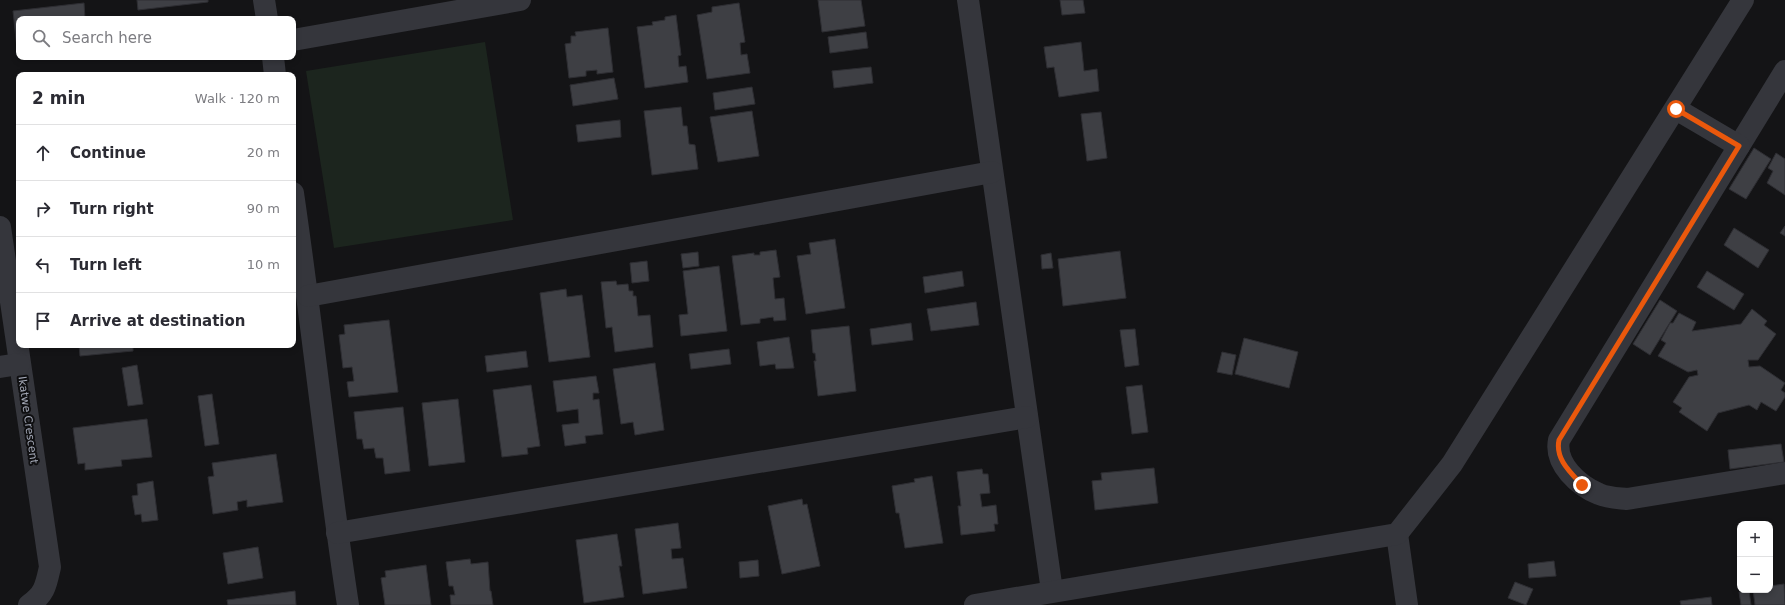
<!DOCTYPE html>
<meta charset="utf-8">
<style>
body{margin:0;font-family:"DejaVu Sans",sans-serif;background:#f7f7f7;color:#2b2b33}
.controls{position:absolute;right:12px;bottom:12px;display:grid;overflow:hidden;border-radius:8px;box-shadow:0 2px 6px #0003}
.controls button{width:36px;height:36px;display:grid;place-items:center;padding:0;border:0;border-bottom:1px solid #e1e1e2;background:#fff;color:#2b2b33;font:20px sans-serif}
.stop{position:absolute;width:12px;height:12px;margin:-9px;border:3px solid #ea580c;border-radius:50%;background:#fff}
.stop.end{background:#ea580c;border-color:#fff;box-shadow:0 1px 4px #0008}
.list{margin:0;padding:0;list-style:none}
h2{display:flex;justify-content:space-between;align-items:center;height:52px;margin:0;padding:0 16px;font-size:17px}
h2 small{font-size:13px;font-weight:400;color:#7c7c81}
.list li{display:grid;grid-template-columns:26px 1fr auto;gap:12px;align-items:center;box-sizing:border-box;height:56px;padding:0 16px;border-top:1px solid #e1e1e2}
.list b{display:block;font-size:15px;white-space:nowrap}
.list em{font-size:13px;font-style:normal;color:#7c7c81}
.icon{flex:none;width:22px;height:22px;fill:none;stroke:currentColor;stroke-width:2;stroke-linecap:round;stroke-linejoin:round}
.map{position:relative;flex:none;width:1785px;height:605px;overflow:hidden}
.search{position:absolute;background:#fff;box-shadow:0 2px 6px #0003;left:16px;top:16px;width:280px;height:44px;display:flex;align-items:center;gap:10px;box-sizing:border-box;padding:0 14px;border-radius:8px;color:#7c7c81;font-size:15px}
.panel{position:absolute;background:#fff;box-shadow:0 2px 6px #0003;left:16px;top:72px;width:280px;height:276px;border-radius:8px}
.map>svg:first-child{display:block}
.green{fill:#1c251e}
.building{fill:#3e3f44;stroke:#2e2e33}
.lines{fill:none;stroke-linecap:round;stroke-linejoin:round}
.minor{stroke:#35363c;stroke-width:22}
.route{stroke:#ea580c;stroke-width:5}
.labels{text-anchor:middle;dominant-baseline:central;stroke-width:4;stroke-linejoin:round;paint-order:stroke}
.street-label{font-size:11px;fill:#a5aab8;stroke:#0f0f11}
</style>
<div class="map">
<svg width="1785" height="605" viewBox="0 0 1785 605">
<rect width="100%" height="100%" fill="#141416"/>
<path class="green" d="M485,42L513,220L334,248L306,71Z"/>
<g class="building">
<path d="M137,0H208V2L138,10Z"/>
<path d="M818,0H861L865,26L822,32Z"/>
<path d="M1060,0H1083L1085,13L1062,15Z"/>
<path d="M84,3L85,19H19V49H17L13,11Z"/>
<path d="M739,3L745,42L740,43L741,55L747,54L750,73L707,79L697,15L712,12V7Z"/>
<path d="M676,15L681,55L678,56L679,67L686,66L688,82L645,88L637,27L653,25L652,22L665,20V17Z"/>
<path d="M608,28L613,72L597,74V70L586,71V76L569,78L565,44L571,43V36H576L575,32Z"/>
<path d="M866,32L868,48L830,53L828,37Z"/>
<path d="M1081,42L1084,71L1097,69L1099,91L1059,97L1054,67L1047,68L1044,47Z"/>
<path d="M871,67L873,83L834,88L832,71Z"/>
<path d="M614,78L618,99L573,106L570,85Z"/>
<path d="M752,87L755,104L715,110L713,93Z"/>
<path d="M681,107L683,126H687L689,144L695,145L698,169L652,175L644,111Z"/>
<path d="M752,111L759,156L718,162L710,117Z"/>
<path d="M1101,112L1107,158L1087,161L1081,114Z"/>
<path d="M620,120L621,137L578,142L576,125Z"/>
<path d="M17,142H19V160Z"/>
<path d="M1754,148L1771,159L1746,199L1729,189Z"/>
<path d="M1776,153L1785,159V195L1767,183L1773,171L1768,168Z"/>
<path d="M1785,226V236L1780,233Z"/>
<path d="M1734,228L1769,250L1758,268L1724,245Z"/>
<path d="M835,239L845,308L806,314L797,256L811,254L809,243Z"/>
<path d="M776,250L780,277L773,278L775,299L784,298L786,320L774,321L773,317L760,319V323L741,325L732,256L754,253V255H760V252Z"/>
<path d="M1120,251L1126,298L1063,306L1058,259Z"/>
<path d="M698,252L699,266L683,268L681,254Z"/>
<path d="M1051,253L1053,268L1042,269L1041,255Z"/>
<path d="M647,261L649,281L632,283L630,263Z"/>
<path d="M719,266L727,331L681,336L679,315L688,314L683,271Z"/>
<path d="M962,271L964,286L925,293L923,277Z"/>
<path d="M1707,271L1744,294L1734,310L1697,287Z"/>
<path d="M616,281L617,285L628,284L629,291H633V296H636L638,316L650,315L653,347L615,352L612,327L606,328L601,282Z"/>
<path d="M566,289L567,297L582,295L590,357L549,362L540,293Z"/>
<path d="M1660,300L1677,311L1650,355L1633,344Z"/>
<path d="M976,302L979,325L931,331L927,309Z"/>
<path d="M1752,309L1767,321L1764,325L1776,334L1758,360H1748L1749,367L1760,366L1785,383L1781,390L1785,393V397L1776,411L1761,402L1757,410L1749,405L1718,413L1707,431L1679,412L1682,408L1673,402L1689,377L1698,375L1697,370L1688,372L1658,356L1666,343L1661,340L1670,323H1673L1679,313L1696,322L1692,331L1741,324Z"/>
<path d="M389,320L398,392L349,397L347,382L354,381L352,367L343,368L339,335L345,334L344,325Z"/>
<path d="M911,323L913,340L872,345L870,329Z"/>
<path d="M849,326L856,391L818,396L814,361H816L815,353H813L811,330Z"/>
<path d="M1135,329L1139,365L1125,367L1120,330Z"/>
<path d="M789,337L794,368L776,369L775,364L760,366L757,342Z"/>
<path d="M1244,338L1298,352L1289,388L1235,374Z"/>
<path d="M79,345H133V351L80,356Z"/>
<path d="M729,349L731,364L691,369L689,354Z"/>
<path d="M526,351L528,367L487,372L485,356Z"/>
<path d="M1222,352L1236,355L1232,375L1217,372Z"/>
<path d="M655,363L664,430L635,435L633,422L621,424L613,369Z"/>
<path d="M137,365L143,404L128,406L122,368Z"/>
<path d="M596,376L599,393H593V400L599,399L603,434L585,436L586,443L565,446L562,425L579,423L578,409L557,412L553,381Z"/>
<path d="M531,385L540,446L527,448L528,454L502,457L493,390Z"/>
<path d="M1142,385L1148,432L1132,434L1126,387Z"/>
<path d="M212,394L219,444L205,446L198,396Z"/>
<path d="M458,399L465,462L429,466L422,403Z"/>
<path d="M403,407L410,471L385,474L383,458H376L374,448L364,449L362,439H357L354,412Z"/>
<path d="M147,419L152,457L121,460L122,466L85,470V463L78,464L73,428Z"/>
<path d="M1781,444L1784,462L1730,469L1728,450Z"/>
<path d="M276,454L283,502L247,507V500L237,502L238,510L213,514L208,477L214,476L212,463Z"/>
<path d="M1154,468L1158,503L1095,510L1092,481L1102,480L1101,473Z"/>
<path d="M982,469L983,474H988L990,493L980,494L982,507L996,505L998,524H994L995,531L961,535L958,506H961L957,472Z"/>
<path d="M932,476L943,543L905,548L899,513H896L892,486L915,482L914,479Z"/>
<path d="M153,481L158,520L142,522L141,514L135,515L132,496L138,495L137,484Z"/>
<path d="M802,499L803,505L807,504L820,566L782,574L768,506Z"/>
<path d="M678,523L681,548L671,549L672,559L683,558L687,588L643,594L635,529Z"/>
<path d="M617,534L622,566H619L624,597L584,603L576,540Z"/>
<path d="M258,547L263,578L228,584L223,553Z"/>
<path d="M470,559L471,564L488,562L490,591H491L493,605H451L450,595H455L453,586H449L446,562Z"/>
<path d="M758,560L759,576L740,578L739,562Z"/>
<path d="M1554,561L1556,576L1529,578L1528,564Z"/>
<path d="M426,565L431,605H385L381,578L386,577L385,571Z"/>
<path d="M1515,582L1533,589L1526,605L1508,598Z"/>
<path d="M1784,584L1785,605H1755L1753,590H1770V586Z"/>
<path d="M1749,590L1751,605H1741L1739,592Z"/>
<path d="M295,591L296,605H228L227,600Z"/>
<path d="M1711,597L1712,605H1681L1680,601Z"/>
</g>
<g class="lines">
<g class="minor">
<path d="M264,0L267,19"/>
<path d="M968,0L1052,591"/>
<path d="M293,40L520,0"/>
<path d="M273,57L275,75"/>
<path d="M1785,71L1559,440C1554,464 1579,486 1599,494C1608,498 1618,498 1627,499L1785,473"/>
<path d="M1676,109L1739,146"/>
<path d="M293,193C313,330 327,468 348,605"/>
<path d="M0,227L50,567C46,585 45,594 29,605"/>
<path d="M308,296L992,172"/>
<path d="M0,367L19,364"/>
<path d="M337,533L1027,417"/>
<path d="M1397,534L1407,605"/>
<path d="M975,605L1397,534L1452,464L1743,0"/>
</g>
</g>
<g class="lines">
<path class="route" d="M1582,485C1570,472 1555,459 1559,440L1739,146L1676,109"/>
</g>
<g class="labels">
<g class="street-label">
<text transform="translate(28 420) rotate(82)">Ikatwe Crescent</text>
</g>
</g>
</svg>
<div class="controls">
<button>+</button>
<button>−</button>
</div>
<div class="stop" style="left:1676px;top:109px"></div>
<div class="stop end" style="left:1582px;top:485px"></div>
<div class="search"><svg class="icon" aria-label="search" viewBox="0 0 24 24"><circle cx="10" cy="10" r="6"/><path d="M15 15l6 6"/></svg>Search here</div>
<section class="panel">
<h2>2 min<small>Walk · 120 m</small></h2>
<ul class="list">
<li><svg class="icon" aria-label="ahead" viewBox="0 0 24 24"><path d="M12 20V5M6 11l6-6 6 6"/></svg><div><b>Continue</b></div><em>20 m</em></li>
<li><svg class="icon" aria-label="right" viewBox="0 0 24 24"><path d="M7 20v-9h11M14 6l5 5-5 5"/></svg><div><b>Turn right</b></div><em>90 m</em></li>
<li><svg class="icon" aria-label="left" viewBox="0 0 24 24"><path d="M17 20v-9H6M10 6l-5 5 5 5"/></svg><div><b>Turn left</b></div><em>10 m</em></li>
<li><svg class="icon" aria-label="arrive" viewBox="0 0 24 24"><path d="M6 21V4h12l-3 4 3 4H6"/></svg><div><b>Arrive at destination</b></div></li>
</ul>
</section>
</div>
